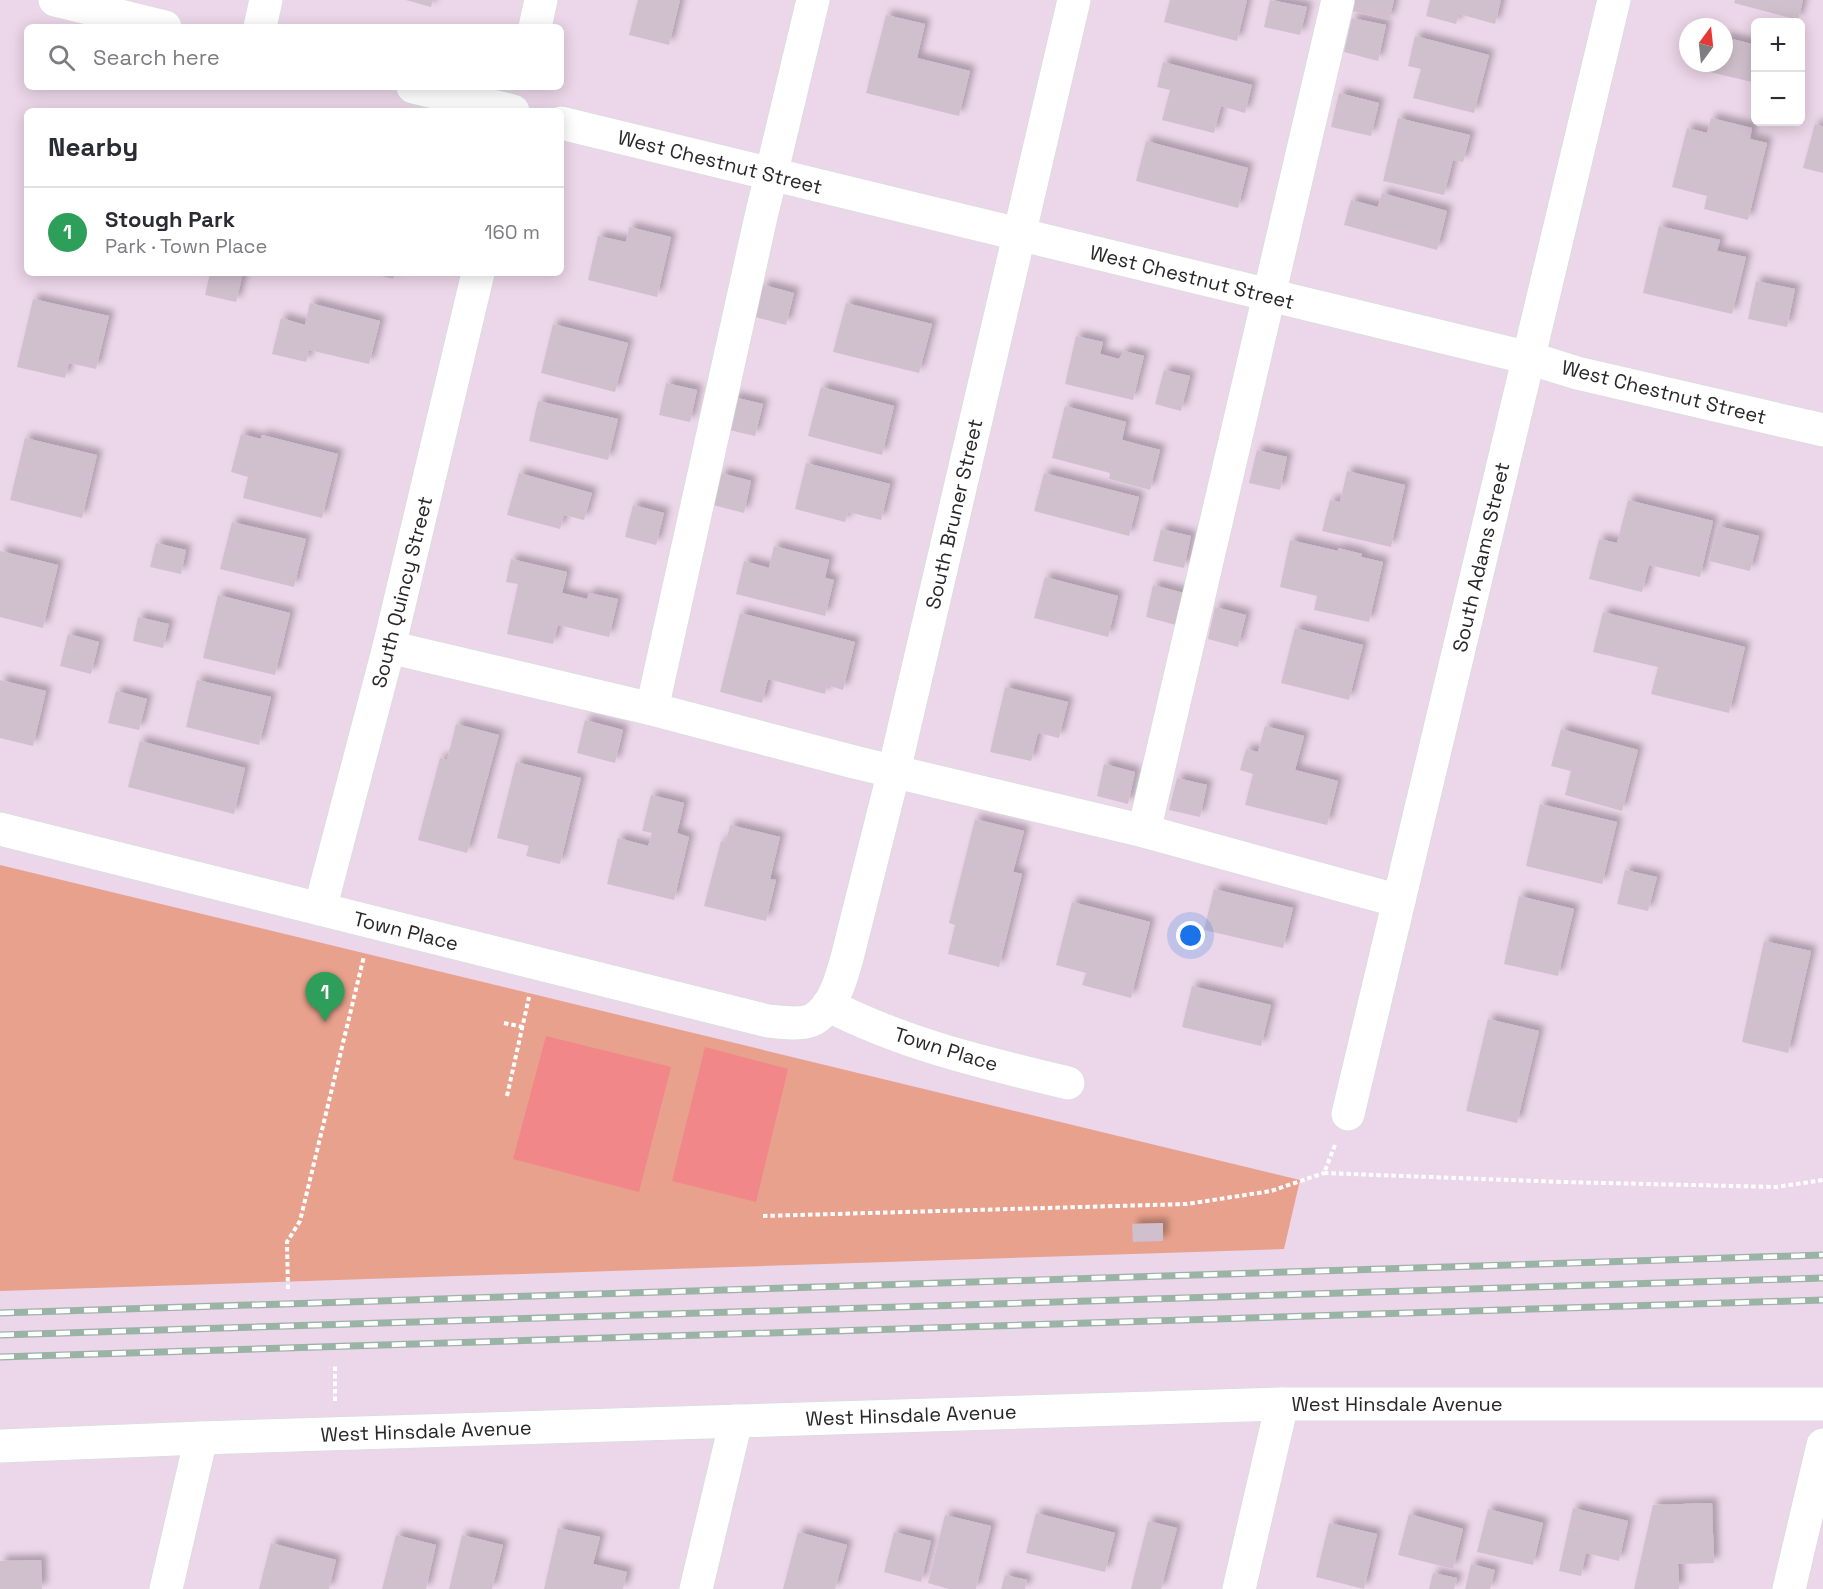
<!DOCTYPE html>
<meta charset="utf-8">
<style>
body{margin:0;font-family:"Space Grotesk",sans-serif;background:#f2f2f3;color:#2b2b33}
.controls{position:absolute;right:18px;top:18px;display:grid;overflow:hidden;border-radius:9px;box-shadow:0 3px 15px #0003}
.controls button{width:54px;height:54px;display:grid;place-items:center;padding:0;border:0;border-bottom:2px solid #e1e1e2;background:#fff;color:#2b2b33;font:30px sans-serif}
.compass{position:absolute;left:1679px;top:18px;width:54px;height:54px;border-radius:50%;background:#fff;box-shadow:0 3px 15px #0003;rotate:15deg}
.you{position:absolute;left:1191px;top:936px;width:21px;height:21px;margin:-15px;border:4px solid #fff;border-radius:50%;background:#1a73e8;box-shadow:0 0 0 9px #1a73e833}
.badge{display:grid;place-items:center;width:39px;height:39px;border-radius:50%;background:#b45309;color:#fff;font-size:20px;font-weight:700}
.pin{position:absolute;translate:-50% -50px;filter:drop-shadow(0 2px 3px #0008)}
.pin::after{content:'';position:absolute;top:32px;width:21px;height:18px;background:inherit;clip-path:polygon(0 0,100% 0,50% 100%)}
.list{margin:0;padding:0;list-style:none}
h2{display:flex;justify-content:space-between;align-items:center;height:78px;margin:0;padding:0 24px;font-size:26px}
h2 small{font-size:20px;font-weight:400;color:#7c7c81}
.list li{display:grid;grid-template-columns:39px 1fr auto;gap:18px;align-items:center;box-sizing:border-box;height:90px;padding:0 24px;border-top:2px solid #e1e1e2}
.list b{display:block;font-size:22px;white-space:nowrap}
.list p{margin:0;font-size:20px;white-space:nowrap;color:#7c7c81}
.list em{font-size:20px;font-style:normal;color:#7c7c81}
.icon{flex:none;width:33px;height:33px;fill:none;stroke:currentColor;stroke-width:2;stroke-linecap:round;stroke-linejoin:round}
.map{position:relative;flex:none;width:1823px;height:1589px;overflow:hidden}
.search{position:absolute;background:#fff;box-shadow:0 3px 15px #0003;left:24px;top:24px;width:540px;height:66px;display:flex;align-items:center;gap:15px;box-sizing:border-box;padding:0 21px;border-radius:9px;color:#7c7c81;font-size:22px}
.panel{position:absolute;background:#fff;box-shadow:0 3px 15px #0003;left:24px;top:108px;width:540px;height:168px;border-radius:9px}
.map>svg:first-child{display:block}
.green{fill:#e8a18d}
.pitch{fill:#f18788}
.building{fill:#d0c0cd;filter:url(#shadow)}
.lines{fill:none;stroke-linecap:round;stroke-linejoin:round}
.minor-casing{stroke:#cce2d4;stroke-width:34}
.path{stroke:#fff;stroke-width:4;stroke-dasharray:4.5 3;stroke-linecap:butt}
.minor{stroke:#fff;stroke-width:33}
.rail-casing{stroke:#99b4a4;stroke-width:7}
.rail{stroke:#fff;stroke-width:4.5;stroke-dasharray:14;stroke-linecap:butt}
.labels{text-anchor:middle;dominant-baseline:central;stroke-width:4.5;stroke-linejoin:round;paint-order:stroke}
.street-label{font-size:20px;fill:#272727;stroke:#fff}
</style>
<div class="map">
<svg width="1823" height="1589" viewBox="0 0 1823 1589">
<defs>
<filter id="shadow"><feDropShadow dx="5.5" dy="-5.5" stdDeviation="3" flood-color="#0004"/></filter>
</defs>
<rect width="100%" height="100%" fill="#ecd6e9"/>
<path class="green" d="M0,865L1300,1180L1284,1249L0,1291Z"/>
<g class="pitch">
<path d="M546,1036L671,1067L639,1192L513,1159Z"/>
<path d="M705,1047L788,1069L756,1202L672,1181Z"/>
</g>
<g class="building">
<path d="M406,0H433L431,7Z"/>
<path d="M638,0H680L669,45L629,35Z"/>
<path d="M1170,0H1247L1237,41L1164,22Z"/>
<path d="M1270,0L1307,7L1300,35L1264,27Z"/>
<path d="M1354,0H1394L1389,20L1352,11Z"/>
<path d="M1430,0H1501L1495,24L1459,14L1456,24L1426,16Z"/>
<path d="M1735,0H1803L1798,20L1734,3Z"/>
<path d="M886,15L925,24L917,58L970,71L959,116L866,93Z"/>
<path d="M1352,18L1386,25L1378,61L1344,52Z"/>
<path d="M1415,36L1489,55L1474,113L1413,98L1421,69L1408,66Z"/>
<path d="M1724,37L1756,45V83L1710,72L1712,63H1724Z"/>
<path d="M1163,62L1252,85L1245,113L1221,106L1214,133L1162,120L1170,90L1157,87Z"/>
<path d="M1339,93L1379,103L1371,136L1331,127Z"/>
<path d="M1398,118L1470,135L1463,162L1453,160L1444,195L1383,181Z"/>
<path d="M1711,118L1752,128L1750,139L1767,143L1748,220L1704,209L1707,196L1672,187L1687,128L1707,133Z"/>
<path d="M1815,124L1823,127V173L1803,168Z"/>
<path d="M1146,141L1248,168L1238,208L1136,181Z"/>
<path d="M1382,193L1447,211L1437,250L1344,225L1351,200L1378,207Z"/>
<path d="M1659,226L1720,240L1717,251L1746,257L1732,314L1643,293Z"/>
<path d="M629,227L671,237L657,297L588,280L598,236L626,242Z"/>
<path d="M210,273H243L236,302L205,295Z"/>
<path d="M371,273H395L393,279Z"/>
<path d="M1756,281L1795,289L1787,327L1748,319Z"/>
<path d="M763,285L794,293L786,325L755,317Z"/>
<path d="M33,299L109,316L96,369L69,363L65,378L17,367Z"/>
<path d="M310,303L380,321L369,364L309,350L306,362L272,354L281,318L305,325Z"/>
<path d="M846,303L932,324L919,373L833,352Z"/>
<path d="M553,324L628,343L615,392L541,373Z"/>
<path d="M1076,336L1103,342L1100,354L1119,359L1124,351L1144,356L1133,400L1065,384Z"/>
<path d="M1164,370L1190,376L1181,411L1155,404Z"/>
<path d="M666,383L697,390L690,422L659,415Z"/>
<path d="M821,387L894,406L882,455L808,436Z"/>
<path d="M733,397L763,404L755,436L725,429Z"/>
<path d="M538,401L618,419L608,460L529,441Z"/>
<path d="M1065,406L1126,422L1122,440L1160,450L1150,490L1109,479L1110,473L1052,458Z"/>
<path d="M241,434L261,439L262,435L338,454L322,518L243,498L248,477L231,472Z"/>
<path d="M25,438L97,455L82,518L10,500Z"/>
<path d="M1257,450L1287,457L1280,490L1249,483Z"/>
<path d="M806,463L890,484L881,520L848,512L845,522L795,509Z"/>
<path d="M1347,471L1405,485L1391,547L1322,531L1330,500L1340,502Z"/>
<path d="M519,473L592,493L584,520L564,515L560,529L507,515Z"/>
<path d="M721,473L751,481L744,513L713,505Z"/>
<path d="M1044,473L1139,497L1129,536L1034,511Z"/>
<path d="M1628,500L1713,521L1700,577L1649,565L1642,592L1589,579L1599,539L1617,543Z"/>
<path d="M633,505L664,513L656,545L625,537Z"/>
<path d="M232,522L306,539L294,587L220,569Z"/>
<path d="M1718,526L1759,536L1750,571L1709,561Z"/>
<path d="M1161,529L1191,536L1184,568L1153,561Z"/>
<path d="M1290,540L1338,551V548L1362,554L1361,557L1383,562L1369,622L1314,610L1317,596L1280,587Z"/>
<path d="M156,543L186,550L181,574L150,567Z"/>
<path d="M774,546L829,560L825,578L834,580L825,616L736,594L744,561L769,568Z"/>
<path d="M0,551L58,565L43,628L0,617Z"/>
<path d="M511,559L567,572L562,593L587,599L589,593L618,599L609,637L558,625L553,644L507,634L518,584L506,582Z"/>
<path d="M1045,577L1118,596L1108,637L1034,618Z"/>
<path d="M1153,585L1184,593L1176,625L1146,617Z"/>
<path d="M218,595L290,613L275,675L203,658Z"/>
<path d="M1215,607L1246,615L1238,647L1208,639Z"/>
<path d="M1603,612L1745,647L1729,713L1651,694L1658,667L1593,652Z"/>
<path d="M740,613L855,642L843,690L827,685L825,694L768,679L762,703L720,692Z"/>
<path d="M138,617L169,624L163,648L133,641Z"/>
<path d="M1295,628L1363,645L1349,700L1281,683Z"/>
<path d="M68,634L99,642L91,674L60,666Z"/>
<path d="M0,680L46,691L33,746L0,738Z"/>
<path d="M197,680L271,697L259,745L186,727Z"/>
<path d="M1005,687L1068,702L1059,738L1038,733L1031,761L990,752Z"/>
<path d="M116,691L147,699L139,730L108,723Z"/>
<path d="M585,720L623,730L615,763L577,753Z"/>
<path d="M456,724L499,735L467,853L418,840L440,758L447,760Z"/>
<path d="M1265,726L1304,736L1295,770L1338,781L1327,825L1245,805L1253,774L1240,770L1246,749L1258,752Z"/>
<path d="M1561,729L1638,750L1622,811L1565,795L1571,771L1551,766Z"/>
<path d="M140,741L245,768L234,814L128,787Z"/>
<path d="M516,762L581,778L560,864L526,856L529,846L497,838Z"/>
<path d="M1104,764L1135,772L1128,804L1097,796Z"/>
<path d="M1177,778L1207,785L1200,817L1169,810Z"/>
<path d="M651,795L684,803L677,833L689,837L674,900L607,884L618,838L648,846L652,833L642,831Z"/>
<path d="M1540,804L1617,822L1602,884L1526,866Z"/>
<path d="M975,819L1024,831L1013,872L1022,874L999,967L948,954L955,925L949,923Z"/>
<path d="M730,825L780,837L770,879L776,880L766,921L704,906L721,841L726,842Z"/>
<path d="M1625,870L1657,877L1648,911L1617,904Z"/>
<path d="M1214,889L1293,908L1283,948L1204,930Z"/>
<path d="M1519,896L1574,909L1558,976L1504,964Z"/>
<path d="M1072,902L1150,922L1131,998L1082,985L1086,973L1056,965Z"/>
<path d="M1764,941L1811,951L1788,1053L1742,1042Z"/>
<path d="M1192,986L1271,1005L1261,1046L1182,1027Z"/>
<path d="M1488,1019L1539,1031L1517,1123L1466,1111Z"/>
<path d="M1163,1223V1241L1133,1242L1132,1224Z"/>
<path d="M1712,1503L1714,1563L1678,1564L1679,1589H1634L1653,1505Z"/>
<path d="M1573,1508L1628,1521L1619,1561L1586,1553L1581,1576L1559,1571Z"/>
<path d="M1488,1509L1543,1523L1533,1565L1477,1552Z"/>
<path d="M1036,1513L1115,1533L1105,1572L1026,1553Z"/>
<path d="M1409,1514L1463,1529L1453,1569L1398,1555Z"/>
<path d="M945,1515L991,1526L976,1589H949L928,1583Z"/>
<path d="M1148,1521L1177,1528L1161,1589H1131Z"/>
<path d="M1329,1523L1377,1534L1364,1589L1316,1577Z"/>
<path d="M558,1528L600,1537L593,1564L627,1572L623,1589H544Z"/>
<path d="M798,1532L847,1545L835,1589H783Z"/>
<path d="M894,1532L931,1541L921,1582L884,1572Z"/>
<path d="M396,1535L436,1545L426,1589H382Z"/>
<path d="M462,1535L503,1545L492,1589H449Z"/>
<path d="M271,1543L336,1560L329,1589H259Z"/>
<path d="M41,1560L42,1589H0V1561Z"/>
<path d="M1471,1564L1495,1570L1490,1589H1465Z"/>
<path d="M1433,1573L1457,1578L1454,1589H1429Z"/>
<path d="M1005,1575L1027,1580L1025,1589H1001Z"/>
</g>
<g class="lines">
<g class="minor-casing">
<g id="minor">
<path d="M55,0L165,27"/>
<path d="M260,27L266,0"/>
<path d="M535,27L541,0"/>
<path d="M413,87L513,111"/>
<path d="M561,123L1529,358L1577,373L1823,430"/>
<path d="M389,647L652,709L854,762L1144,831L1399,901"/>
<path d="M652,709L760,221L813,0"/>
<path d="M0,829L768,1021C781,1022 802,1026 814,1019C834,1007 841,979 847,958L894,771L1074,0"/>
<path d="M1144,831L1338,0"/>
<path d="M320,909L389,647L478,273"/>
<path d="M828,1005C903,1044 986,1063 1068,1083"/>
<path d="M1348,1114L1614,0"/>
<path d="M0,1446L201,1438L1282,1404H1823"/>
<path d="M166,1589L201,1438"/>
<path d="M696,1589L736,1421"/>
<path d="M1239,1589L1282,1404"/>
<path d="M1789,1589L1823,1445"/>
</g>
</g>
<g class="path">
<path d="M504,1023L523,1027"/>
<path d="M507,1096L529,997"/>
<path d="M1335,1145L1324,1173L1563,1182L1776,1187L1823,1180"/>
<path d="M763,1216L1187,1204L1271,1191L1324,1173"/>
<path d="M288,1289L287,1242L300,1221L364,956"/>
<path d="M335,1401V1365"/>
</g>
<use href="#minor" class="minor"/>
<g class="rail-casing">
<g id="rail">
<path d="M0,1313L1823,1255"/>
<path d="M0,1335L1823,1278"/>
<path d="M0,1357L1823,1300"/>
</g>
</g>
<use href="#rail" class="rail"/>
</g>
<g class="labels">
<g class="street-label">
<text transform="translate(720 162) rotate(14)">West Chestnut Street</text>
<text transform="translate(1192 277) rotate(14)">West Chestnut Street</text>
<text transform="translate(1664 392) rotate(14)">West Chestnut Street</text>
<text transform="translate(954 514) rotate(-77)">South Bruner Street</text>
<text transform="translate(1481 557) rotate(-77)">South Adams Street</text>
<text transform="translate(402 592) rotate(-76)">South Quincy Street</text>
<text transform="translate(406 931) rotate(14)">Town Place</text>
<text transform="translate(946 1049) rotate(17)">Town Place</text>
<text x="1397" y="1404">West Hinsdale Avenue</text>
<text transform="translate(911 1415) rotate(-2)">West Hinsdale Avenue</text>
<text transform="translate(426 1431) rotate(-2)">West Hinsdale Avenue</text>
</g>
</g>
</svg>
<div class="controls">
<button>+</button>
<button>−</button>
</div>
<svg class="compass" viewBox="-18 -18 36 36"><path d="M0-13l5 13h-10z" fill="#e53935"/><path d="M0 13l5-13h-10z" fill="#7c7c81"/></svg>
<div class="you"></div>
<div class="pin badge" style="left:325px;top:1022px;background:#2e9e5b">1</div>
<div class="search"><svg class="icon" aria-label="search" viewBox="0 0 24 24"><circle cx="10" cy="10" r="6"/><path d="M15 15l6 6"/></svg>Search here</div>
<section class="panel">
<h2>Nearby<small></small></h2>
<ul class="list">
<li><span class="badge" style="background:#2e9e5b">1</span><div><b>Stough Park</b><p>Park · Town Place</p></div><em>160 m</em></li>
</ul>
</section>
</div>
